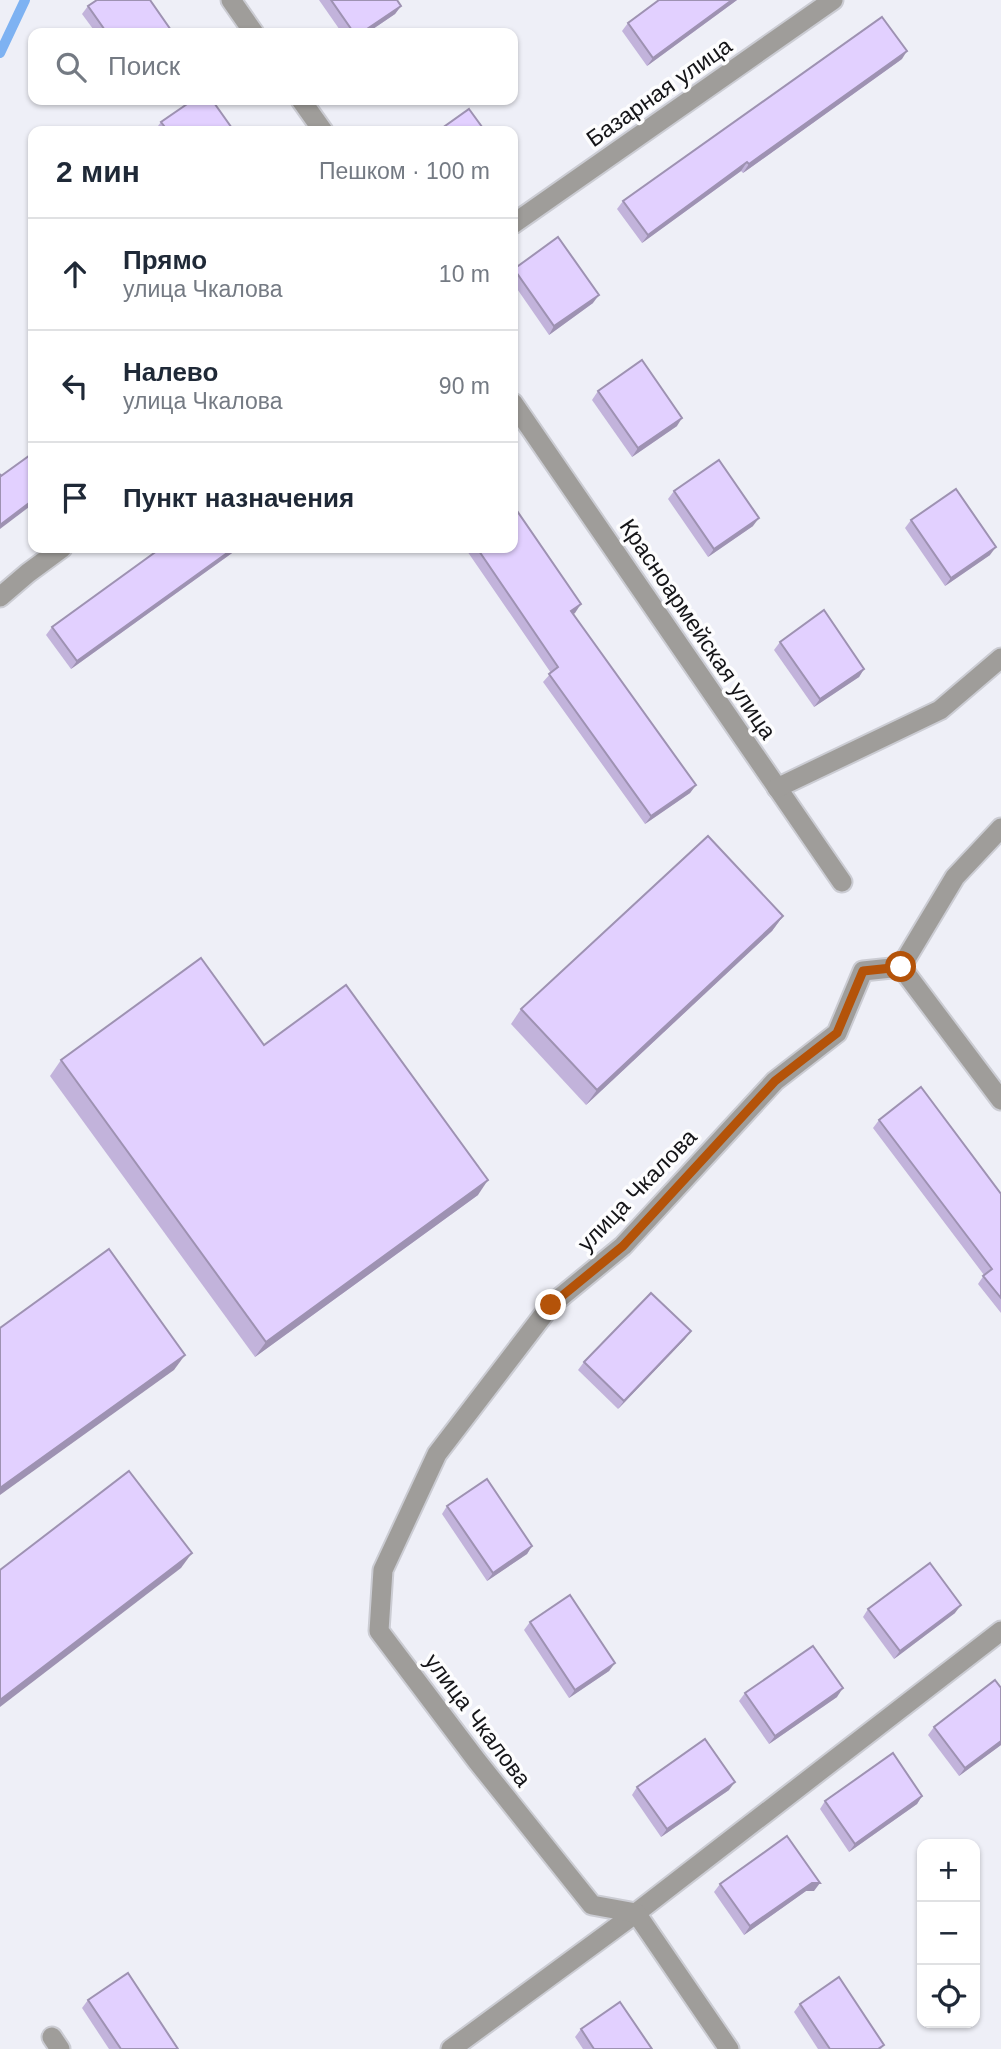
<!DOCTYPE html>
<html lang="ru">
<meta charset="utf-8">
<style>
body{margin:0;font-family:Arial,sans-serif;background:#f2f2f3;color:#1f2937}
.controls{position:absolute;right:21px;bottom:21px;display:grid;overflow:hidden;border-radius:14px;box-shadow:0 2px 5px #0004}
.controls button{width:63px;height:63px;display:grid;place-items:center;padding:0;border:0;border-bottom:2px solid #e0e1e3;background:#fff;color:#1f2937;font:35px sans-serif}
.stop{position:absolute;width:21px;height:21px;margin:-16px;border:5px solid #b45309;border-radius:50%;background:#fff}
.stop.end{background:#b45309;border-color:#fff;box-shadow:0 2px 7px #0008}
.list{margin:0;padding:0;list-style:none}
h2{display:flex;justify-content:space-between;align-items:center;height:91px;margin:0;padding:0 28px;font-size:30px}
h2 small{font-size:23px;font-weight:400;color:#747a83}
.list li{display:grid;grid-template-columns:46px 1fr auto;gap:21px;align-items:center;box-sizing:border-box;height:112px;padding:0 28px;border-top:2px solid #e0e1e3}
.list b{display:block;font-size:26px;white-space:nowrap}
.list p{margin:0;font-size:23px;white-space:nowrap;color:#747a83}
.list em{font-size:23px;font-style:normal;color:#747a83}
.icon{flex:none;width:38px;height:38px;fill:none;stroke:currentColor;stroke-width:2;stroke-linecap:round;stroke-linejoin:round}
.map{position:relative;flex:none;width:1001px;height:2049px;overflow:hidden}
.search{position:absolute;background:#fff;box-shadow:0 2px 5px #0004;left:28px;top:28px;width:490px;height:77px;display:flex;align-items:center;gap:18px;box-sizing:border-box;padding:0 24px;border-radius:14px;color:#747a83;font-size:26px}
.panel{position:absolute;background:#fff;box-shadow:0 2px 5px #0004;left:28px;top:126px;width:490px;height:427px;border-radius:14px}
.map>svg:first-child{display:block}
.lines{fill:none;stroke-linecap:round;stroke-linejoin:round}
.stream{stroke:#7eb2f2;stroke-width:10}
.minor-casing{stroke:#cbccd3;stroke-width:23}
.minor{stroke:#9f9d9a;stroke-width:19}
.wall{fill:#c2b3db}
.shaded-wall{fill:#9e92b2}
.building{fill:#e2d0ff;stroke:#9e92b2;stroke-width:2}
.route{stroke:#b45309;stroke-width:9}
.labels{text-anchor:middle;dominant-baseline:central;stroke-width:7;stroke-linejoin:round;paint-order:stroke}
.street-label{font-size:23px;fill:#151518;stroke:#fdfdfe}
</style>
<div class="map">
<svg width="1001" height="2049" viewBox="0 0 1001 2049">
<rect width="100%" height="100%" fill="#eeeff7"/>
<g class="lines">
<path class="stream" d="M0,53L25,0"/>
<g class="minor-casing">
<g id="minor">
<path d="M231,0L254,33"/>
<path d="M301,100L323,131"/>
<path d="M513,224L833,0"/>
<path d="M513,403L842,882"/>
<path d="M0,597L28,573L62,548"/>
<path d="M777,788L940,710L1001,658"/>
<path d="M901,967L1001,1100"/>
<path d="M52,2037L60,2049"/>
<path d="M451,2049L636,1913L1001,1631"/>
<path d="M729,2049L636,1913L592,1905L477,1761L379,1631L383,1570L437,1454L551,1305L623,1246L775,1081L837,1033L863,971L901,967L955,877L1001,828"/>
</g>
</g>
<use href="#minor" class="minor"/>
</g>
<g class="wall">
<path d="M319,0H397L401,6L395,14L367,33H342Z"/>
<path d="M659,0H737L647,66L622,31L628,23Z"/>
<path d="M88,6L173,33H96L82,14Z"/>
<path d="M902,59L743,173L741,171L642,243L617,209L623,201Z"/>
<path d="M161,122L234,131H156L155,130Z"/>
<path d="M514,269L593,303L549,335L513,283V271Z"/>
<path d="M598,391L677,426L632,457L592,400Z"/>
<path d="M674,491L753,526L708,557L668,499Z"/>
<path d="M911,520L990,555L945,586L905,528Z"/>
<path d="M161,548H239L71,669L46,635L52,627Z"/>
<path d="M465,548H513L575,613L573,614L696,785L690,793L645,824L543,682L551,673Z"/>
<path d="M780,642L864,669L859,677L814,707L774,650Z"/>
<path d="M783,916L772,931L586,1105L511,1024L521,1009Z"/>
<path d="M264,1045L478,1195L255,1357L50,1076L61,1060Z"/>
<path d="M879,1120L1001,1194V1313L978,1284L984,1275L873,1128Z"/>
<path d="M685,1339L618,1409L578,1370L584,1362Z"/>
<path d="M447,1506L532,1546L527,1554L487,1581L442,1514Z"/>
<path d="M868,1609L955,1613L894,1659L863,1617Z"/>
<path d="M530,1622L615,1663L609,1671L569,1698L524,1630Z"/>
<path d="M745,1693L837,1697L769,1744L739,1701Z"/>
<path d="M934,1727L1001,1745L959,1776L928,1735Z"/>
<path d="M637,1787L729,1790L661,1837L632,1795Z"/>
<path d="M922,1796L917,1804L849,1852L820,1809L825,1801Z"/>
<path d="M720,1884L814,1891H806L744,1935L714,1892Z"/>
<path d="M88,2000L178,2049H109L82,2008Z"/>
<path d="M800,2004L884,2045L881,2049H818L794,2012Z"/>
<path d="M581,2029L652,2049H583L575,2037Z"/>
</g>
<g class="shaded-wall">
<path d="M732,0H737L647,66L653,58Z"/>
<path d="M401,6L395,14L367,33H361Z"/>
<path d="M907,51L902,59L743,173L749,164Z"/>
<path d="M747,162L741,171L642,243L648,235Z"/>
<path d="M599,295L593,303L549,335L554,326Z"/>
<path d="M682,418L677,426L632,457L638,448Z"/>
<path d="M33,500V504L0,529V525Z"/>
<path d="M759,518L753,526L708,557L714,549Z"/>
<path d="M996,547L990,555L945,586L951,578Z"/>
<path d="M234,548H239L71,669L77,661Z"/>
<path d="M581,604L575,613L565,619L571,611Z"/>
<path d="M864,669L859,677L814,707L820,699Z"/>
<path d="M696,785L690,793L645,824L651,816Z"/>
<path d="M783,916L772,931L586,1105L597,1090Z"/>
<path d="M488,1180L478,1195L255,1357L266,1342Z"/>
<path d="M691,1331L685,1339L618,1409L624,1401Z"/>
<path d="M185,1355L174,1370L0,1495V1488Z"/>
<path d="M532,1546L527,1554L487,1581L493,1573Z"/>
<path d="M192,1553L181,1568L0,1707V1700Z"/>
<path d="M961,1605L955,1613L894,1659L900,1651Z"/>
<path d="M615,1663L609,1671L569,1698L575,1690Z"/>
<path d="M843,1688L837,1697L769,1744L775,1736Z"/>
<path d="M1001,1741V1745L959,1776L965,1768Z"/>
<path d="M735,1782L729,1790L661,1837L667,1829Z"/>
<path d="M922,1796L917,1804L849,1852L855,1844Z"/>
<path d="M812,1883H820L814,1891H806L744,1935L750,1926Z"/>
</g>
<g class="building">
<path d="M97,0H150L173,33H107L88,6Z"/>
<path d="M331,0H397L401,6L361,33H354Z"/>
<path d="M659,0H732L653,58L628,23Z"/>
<path d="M882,17L907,51L749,164L747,162L648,235L623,201Z"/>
<path d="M193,100H212L234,131H168L161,122Z"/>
<path d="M469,109L485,131H438Z"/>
<path d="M558,237L599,295L554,326L514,269Z"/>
<path d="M642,360L682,418L638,448L598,391Z"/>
<path d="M33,453V500L0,525V474L1,476Z"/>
<path d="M719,460L759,518L714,549L674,491Z"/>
<path d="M956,489L996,547L951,578L911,520Z"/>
<path d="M513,505L581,604L571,611L696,785L651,816L549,674L558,667L477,548H513Z"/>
<path d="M161,548H234L77,661L52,627Z"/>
<path d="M824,610L864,669L820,699L780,642Z"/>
<path d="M708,836L783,916L597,1090L521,1009Z"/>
<path d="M201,958L264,1045L346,985L488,1180L266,1342L61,1060Z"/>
<path d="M921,1087L1001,1194V1298L983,1276L992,1269L879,1120Z"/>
<path d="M109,1249L185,1355L0,1488V1328Z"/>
<path d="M651,1293L691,1331L624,1401L584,1362Z"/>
<path d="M129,1471L192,1553L0,1700V1570Z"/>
<path d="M487,1479L532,1546L493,1573L447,1506Z"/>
<path d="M930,1563L961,1605L900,1651L868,1609Z"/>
<path d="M570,1595L615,1663L575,1690L530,1622Z"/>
<path d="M813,1646L843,1688L775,1736L745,1693Z"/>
<path d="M995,1680L1001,1688V1741L965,1768L934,1727Z"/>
<path d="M705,1739L735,1782L667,1829L637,1787Z"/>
<path d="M893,1753L922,1796L855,1844L825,1801Z"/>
<path d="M787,1836L820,1883H812L750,1926L720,1884Z"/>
<path d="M128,1973L178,2049H121L88,2000Z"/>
<path d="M839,1977L884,2045L878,2049H830L800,2004Z"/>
<path d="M620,2002L652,2049H594L581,2029Z"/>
</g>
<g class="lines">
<path class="route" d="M551,1305L623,1246L775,1081L837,1033L863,971L901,967"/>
</g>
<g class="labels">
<g class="street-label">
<text transform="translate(659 92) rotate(-35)">Базарная улица</text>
<text transform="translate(698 629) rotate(56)">Красноармейская улица</text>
<text transform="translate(637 1190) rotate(-46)">улица Чкалова</text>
<text transform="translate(478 1720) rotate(53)">улица Чкалова</text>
</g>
</g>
</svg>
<div class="controls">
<button>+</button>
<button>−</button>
<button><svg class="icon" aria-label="locate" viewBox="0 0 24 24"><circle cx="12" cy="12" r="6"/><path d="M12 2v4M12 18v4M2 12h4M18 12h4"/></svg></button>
</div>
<div class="stop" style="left:901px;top:967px"></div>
<div class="stop end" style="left:551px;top:1305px"></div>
<div class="search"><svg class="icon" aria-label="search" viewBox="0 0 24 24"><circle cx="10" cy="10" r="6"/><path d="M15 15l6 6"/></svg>Поиск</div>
<section class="panel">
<h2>2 мин<small>Пешком · 100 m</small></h2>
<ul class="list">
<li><svg class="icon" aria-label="ahead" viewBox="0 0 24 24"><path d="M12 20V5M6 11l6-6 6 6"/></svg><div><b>Прямо</b><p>улица Чкалова</p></div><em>10 m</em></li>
<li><svg class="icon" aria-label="left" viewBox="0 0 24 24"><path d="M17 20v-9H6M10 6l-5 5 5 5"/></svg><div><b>Налево</b><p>улица Чкалова</p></div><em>90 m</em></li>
<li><svg class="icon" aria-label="arrive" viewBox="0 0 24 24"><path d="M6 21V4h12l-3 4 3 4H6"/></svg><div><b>Пункт назначения</b></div></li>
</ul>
</section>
</div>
